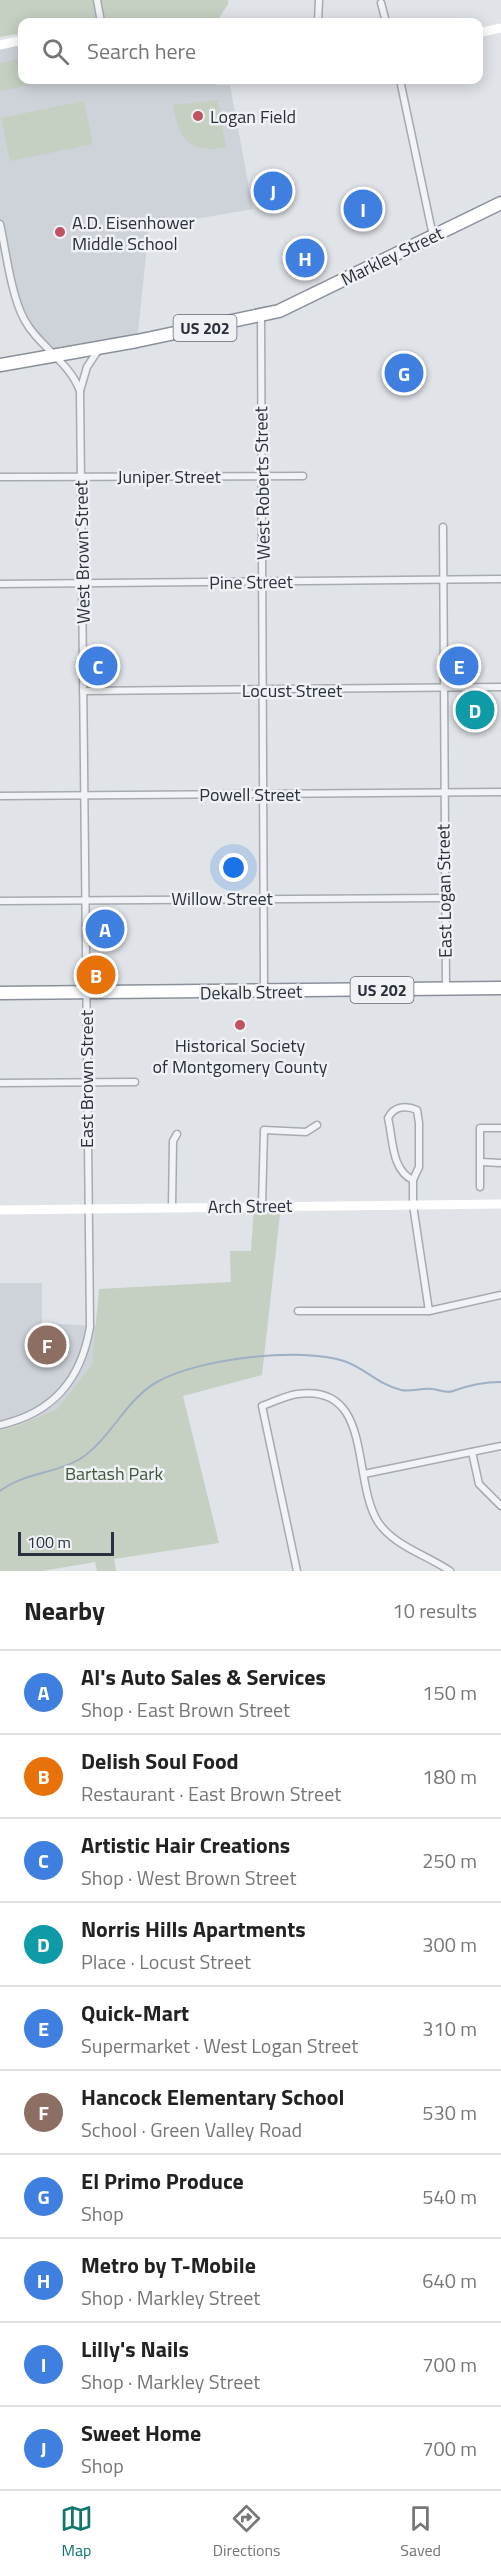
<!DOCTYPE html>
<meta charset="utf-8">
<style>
body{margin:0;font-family:"Titillium Web",sans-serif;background:#f2f2f2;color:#222}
.scale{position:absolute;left:18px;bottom:15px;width:96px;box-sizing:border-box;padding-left:6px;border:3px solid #2a303d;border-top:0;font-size:16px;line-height:21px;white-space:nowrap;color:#2a303d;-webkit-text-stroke:4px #eff1f5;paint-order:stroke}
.you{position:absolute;left:234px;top:868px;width:21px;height:21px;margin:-15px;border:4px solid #fff;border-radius:50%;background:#1a73e8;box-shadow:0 0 0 9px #1a73e833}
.badge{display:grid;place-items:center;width:39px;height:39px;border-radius:50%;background:#0f766e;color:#fff;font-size:20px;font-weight:700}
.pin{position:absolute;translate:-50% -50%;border:3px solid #fff;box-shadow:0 2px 6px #0006}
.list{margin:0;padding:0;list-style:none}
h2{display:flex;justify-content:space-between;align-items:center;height:78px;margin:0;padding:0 24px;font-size:26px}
h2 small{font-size:20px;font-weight:400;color:#767676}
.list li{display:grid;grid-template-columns:39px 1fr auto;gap:18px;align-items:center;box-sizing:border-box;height:84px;padding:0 24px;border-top:2px solid #e0e0e0}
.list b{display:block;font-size:22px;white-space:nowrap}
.list p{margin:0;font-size:20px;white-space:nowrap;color:#767676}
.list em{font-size:20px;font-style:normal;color:#767676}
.icon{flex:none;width:33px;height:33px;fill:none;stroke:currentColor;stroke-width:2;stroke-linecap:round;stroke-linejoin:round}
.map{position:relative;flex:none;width:501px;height:1571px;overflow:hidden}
.search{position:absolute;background:#fff;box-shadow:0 3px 15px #0003;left:18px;right:18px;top:18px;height:66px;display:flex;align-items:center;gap:15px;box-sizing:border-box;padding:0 21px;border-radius:12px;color:#767676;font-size:22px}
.sheet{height:918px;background:#fff}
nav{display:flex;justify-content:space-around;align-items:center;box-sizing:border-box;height:84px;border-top:2px solid #e0e0e0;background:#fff;font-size:16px;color:#767676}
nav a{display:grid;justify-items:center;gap:3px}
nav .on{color:#0f766e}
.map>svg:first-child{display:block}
.built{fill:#ced2d9}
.green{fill:#c5d0c2}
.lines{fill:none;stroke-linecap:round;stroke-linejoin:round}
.stream{stroke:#9fafc4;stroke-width:2}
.street-casing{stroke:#a6aab1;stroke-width:9}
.highway-casing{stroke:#89909c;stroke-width:15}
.street{stroke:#f2f3f6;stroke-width:6}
.secondary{stroke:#fff;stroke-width:9}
.highway{stroke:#fff;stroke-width:12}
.poi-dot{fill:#bf525e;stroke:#eff1f5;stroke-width:2}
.labels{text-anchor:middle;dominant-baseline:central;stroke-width:5;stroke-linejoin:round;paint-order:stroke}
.shield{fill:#eff1f5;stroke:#656a74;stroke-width:1.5}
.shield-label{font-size:16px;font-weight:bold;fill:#2a303d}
.poi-label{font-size:18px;fill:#2a303d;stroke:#eff1f5;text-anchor:start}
.street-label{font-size:18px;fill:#2a303d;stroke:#eff1f5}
.park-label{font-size:18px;fill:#3e5739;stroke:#eff1f5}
</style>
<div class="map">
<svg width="501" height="1571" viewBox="0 0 501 1571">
<rect width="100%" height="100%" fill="#e0e3e7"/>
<g class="built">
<path d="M22,40V80H229L253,209L149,227L137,341L53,355L37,335L19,307L0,224V45Z"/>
<path d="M0,1283H42V1323L97,1326L92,1364L57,1409L13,1427L0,1430Z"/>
</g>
<g class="green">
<path d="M0,0H228V4L219,18L220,22H22V33L0,37Z"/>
<path d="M22,58V80H54L0,91V63Z"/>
<path d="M218,100L226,148C189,152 179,141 173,105Z"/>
<path d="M84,101L93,144L10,161L1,118Z"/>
<path d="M254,1205H281L262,1375L183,1396L219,1543L114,1559L116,1571H97L95,1562L42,1571H0V1430L14,1427L57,1409L92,1364L99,1289L231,1282L230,1251H251Z"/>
</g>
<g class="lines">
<path class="stream" d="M0,1491C23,1473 55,1474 80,1459C110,1440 126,1399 157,1382C199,1358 301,1347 344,1361C365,1368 379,1385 401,1390C410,1392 421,1388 432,1389C437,1389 447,1394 453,1391C469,1385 483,1382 501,1382"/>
<g class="street-casing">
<g id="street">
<path d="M97,0L101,22"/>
<path d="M381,3L386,22"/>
<path d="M318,22L319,0"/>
<path d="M400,80L433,236"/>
<path d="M0,224C6,251 11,295 24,319C38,346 69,361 80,391L90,1327C81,1380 53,1413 0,1425"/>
<path d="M261,316L264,991"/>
<path d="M80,391L87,367L99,349"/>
<path d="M0,477L303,476"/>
<path d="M443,527L446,989"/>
<path d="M0,584L501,579"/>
<path d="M83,691L501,687"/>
<path d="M0,796L501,792"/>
<path d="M0,901L444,898"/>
<path d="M0,1083L135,1082"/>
<path d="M481,1162L501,1163"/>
<path d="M413,1180C391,1170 393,1138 388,1118C394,1106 406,1105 417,1110L419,1123V1167L413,1180V1205L429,1311"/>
<path d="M480,1187V1128H501"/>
<path d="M262,1205L264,1130L306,1132L317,1125"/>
<path d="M172,1207L173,1141L177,1134"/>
<path d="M298,1311H429L501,1295"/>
<path d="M472,1452L479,1484L501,1506"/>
<path d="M364,1474L501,1446"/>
<path d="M297,1571L262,1406C273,1402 285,1396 297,1394C374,1383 351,1479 378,1522C394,1546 427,1555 450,1571"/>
</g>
</g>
<g class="highway-casing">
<g id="highway">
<path d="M0,365L137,341L279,311L501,203"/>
<path d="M0,993L501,988"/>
</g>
</g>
<use href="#street" class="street"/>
<g class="secondary">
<path d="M478,33L501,28"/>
<path d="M0,45L22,40"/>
<path d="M218,80H229"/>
<path d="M0,1210L501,1204"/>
</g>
<use href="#highway" class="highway"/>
</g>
<g class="poi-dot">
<circle cx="198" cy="116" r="6"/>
<circle cx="60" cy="232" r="6"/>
<circle cx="240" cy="1025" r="6"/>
</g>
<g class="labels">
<g class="shield">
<rect x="173.5" y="315" width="63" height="26" rx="4.5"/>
<rect x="350.5" y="977" width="63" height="26" rx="4.5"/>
</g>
<g class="shield-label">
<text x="205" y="328">US 202</text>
<text x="382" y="990">US 202</text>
</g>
<g class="poi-label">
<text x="210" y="116">Logan Field</text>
<text x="72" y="222">A.D. Eisenhower<tspan x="72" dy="21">Middle School</tspan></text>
<text x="240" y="1045" text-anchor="middle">Historical Society<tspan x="240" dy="21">of Montgomery County</tspan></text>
</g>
<g class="street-label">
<text transform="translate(392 256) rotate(-26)">Markley Street</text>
<text x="169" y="476">Juniper Street</text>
<text transform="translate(262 483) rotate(-91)">West Roberts Street</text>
<text transform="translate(82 552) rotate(-91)">West Brown Street</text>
<text transform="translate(251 582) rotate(-1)">Pine Street</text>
<text x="292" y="690">Locust Street</text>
<text x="250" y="794">Powell Street</text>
<text transform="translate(444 891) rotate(-91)">East Logan Street</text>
<text x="222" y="898">Willow Street</text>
<text transform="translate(251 992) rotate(-1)">Dekalb Street</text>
<text transform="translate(86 1079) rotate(-90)">East Brown Street</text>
<text transform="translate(250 1206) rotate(-1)">Arch Street</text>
</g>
<g class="park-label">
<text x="114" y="1473">Bartash Park</text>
</g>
</g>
</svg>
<div class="scale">100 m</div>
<div class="you"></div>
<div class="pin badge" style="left:105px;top:929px;background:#3f7fe0">A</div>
<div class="pin badge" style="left:96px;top:975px;background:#e8710a">B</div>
<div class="pin badge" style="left:98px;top:666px;background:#3f7fe0">C</div>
<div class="pin badge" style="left:475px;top:710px;background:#0f9aa8">D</div>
<div class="pin badge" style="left:459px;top:666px;background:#3f7fe0">E</div>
<div class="pin badge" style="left:47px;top:1345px;background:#8d6e63">F</div>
<div class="pin badge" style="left:404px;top:373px;background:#3f7fe0">G</div>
<div class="pin badge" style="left:305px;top:258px;background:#3f7fe0">H</div>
<div class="pin badge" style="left:363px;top:209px;background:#3f7fe0">I</div>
<div class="pin badge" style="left:273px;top:191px;background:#3f7fe0">J</div>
<div class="search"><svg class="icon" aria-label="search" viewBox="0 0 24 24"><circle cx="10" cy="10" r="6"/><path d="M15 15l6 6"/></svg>Search here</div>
</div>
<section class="sheet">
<h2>Nearby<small>10 results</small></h2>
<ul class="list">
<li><span class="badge" style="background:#3f7fe0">A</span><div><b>Al's Auto Sales &amp; Services</b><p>Shop · East Brown Street</p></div><em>150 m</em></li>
<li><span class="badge" style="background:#e8710a">B</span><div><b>Delish Soul Food</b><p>Restaurant · East Brown Street</p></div><em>180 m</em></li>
<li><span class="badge" style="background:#3f7fe0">C</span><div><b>Artistic Hair Creations</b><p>Shop · West Brown Street</p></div><em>250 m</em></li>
<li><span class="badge" style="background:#0f9aa8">D</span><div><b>Norris Hills Apartments</b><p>Place · Locust Street</p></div><em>300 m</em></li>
<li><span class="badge" style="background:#3f7fe0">E</span><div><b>Quick-Mart</b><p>Supermarket · West Logan Street</p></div><em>310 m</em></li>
<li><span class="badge" style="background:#8d6e63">F</span><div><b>Hancock Elementary School</b><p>School · Green Valley Road</p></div><em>530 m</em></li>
<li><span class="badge" style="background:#3f7fe0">G</span><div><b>El Primo Produce</b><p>Shop</p></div><em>540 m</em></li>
<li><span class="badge" style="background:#3f7fe0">H</span><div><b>Metro by T-Mobile</b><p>Shop · Markley Street</p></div><em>640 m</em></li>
<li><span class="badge" style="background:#3f7fe0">I</span><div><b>Lilly's Nails</b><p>Shop · Markley Street</p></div><em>700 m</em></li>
<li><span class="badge" style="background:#3f7fe0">J</span><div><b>Sweet Home</b><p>Shop</p></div><em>700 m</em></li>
</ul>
</section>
<nav>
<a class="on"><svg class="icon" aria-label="map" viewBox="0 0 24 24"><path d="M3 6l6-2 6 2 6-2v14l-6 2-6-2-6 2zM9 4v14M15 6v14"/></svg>Map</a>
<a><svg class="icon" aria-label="directions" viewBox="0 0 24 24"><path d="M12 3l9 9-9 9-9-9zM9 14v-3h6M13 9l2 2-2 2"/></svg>Directions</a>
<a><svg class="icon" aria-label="saved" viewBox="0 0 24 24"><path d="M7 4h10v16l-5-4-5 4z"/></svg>Saved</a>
</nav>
